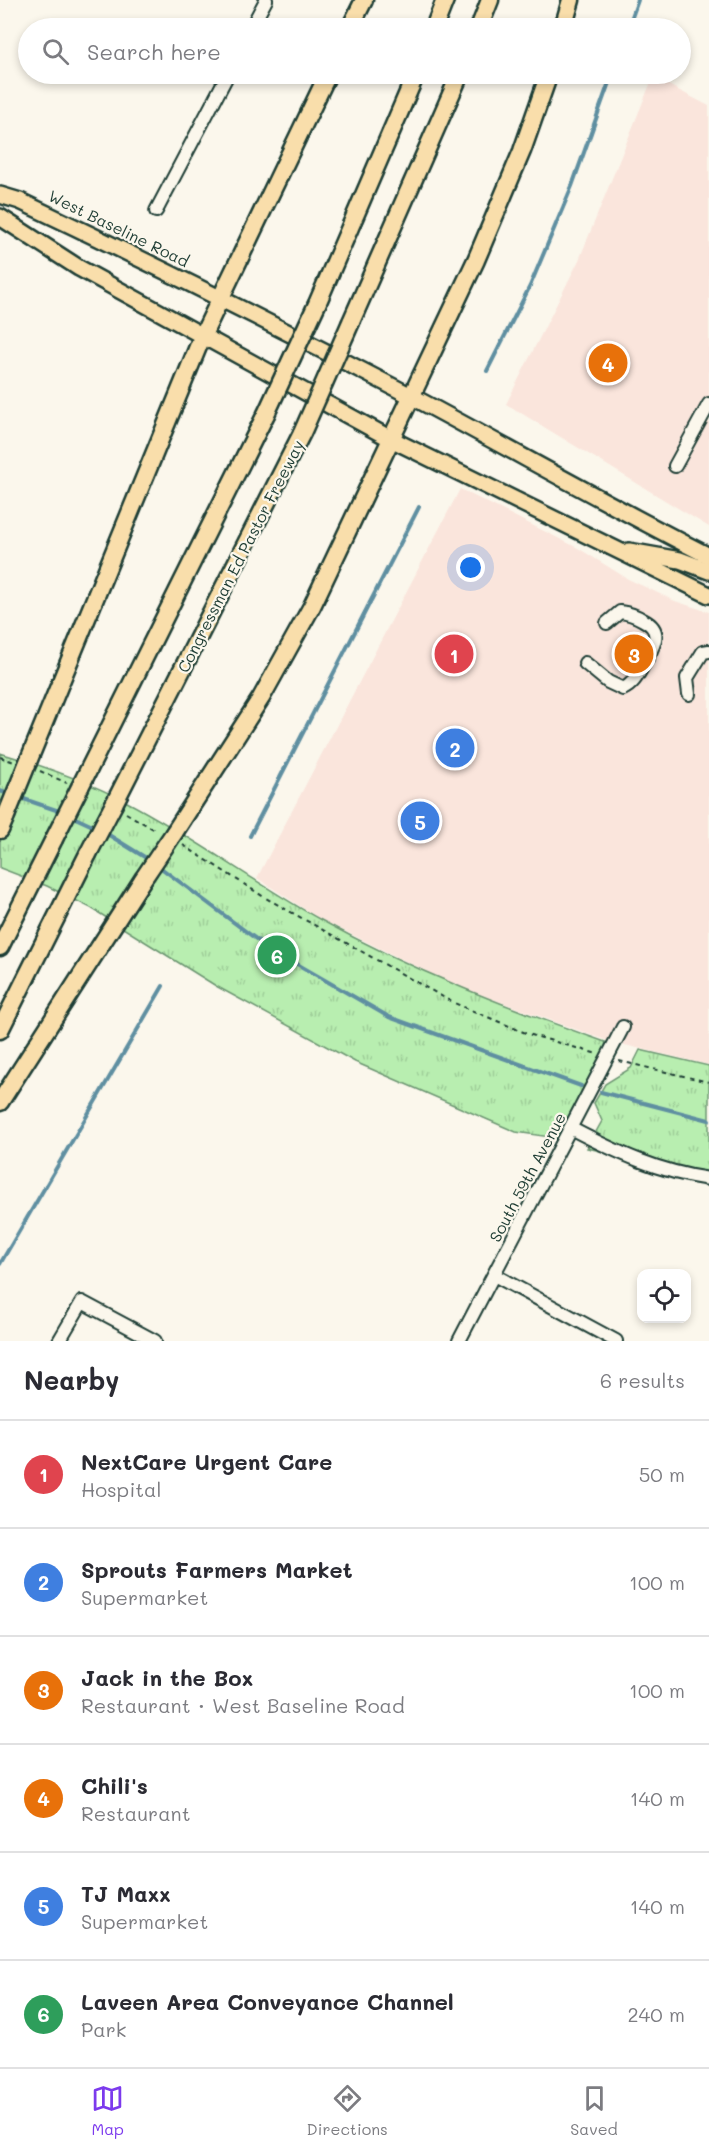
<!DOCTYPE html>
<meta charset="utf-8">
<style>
body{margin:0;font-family:Mali,sans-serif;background:#f7f7f7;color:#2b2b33}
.controls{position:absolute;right:18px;bottom:18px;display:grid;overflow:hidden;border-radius:12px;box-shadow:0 3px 9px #0003}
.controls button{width:54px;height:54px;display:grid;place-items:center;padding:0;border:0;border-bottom:2px solid #e1e1e2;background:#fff;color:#2b2b33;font:30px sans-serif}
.you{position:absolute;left:471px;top:568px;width:21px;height:21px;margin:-15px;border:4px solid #fff;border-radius:50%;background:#1a73e8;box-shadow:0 0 0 9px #1a73e833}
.badge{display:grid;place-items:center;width:39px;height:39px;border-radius:50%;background:#7c3aed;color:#fff;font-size:20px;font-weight:700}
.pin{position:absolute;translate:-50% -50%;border:3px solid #fff;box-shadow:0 2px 6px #0006}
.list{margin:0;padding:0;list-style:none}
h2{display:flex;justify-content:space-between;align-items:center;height:78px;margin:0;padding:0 24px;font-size:26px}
h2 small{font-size:20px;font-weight:400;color:#7c7c81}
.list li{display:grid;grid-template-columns:39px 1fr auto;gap:18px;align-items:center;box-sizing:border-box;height:108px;padding:0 24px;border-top:2px solid #e1e1e2}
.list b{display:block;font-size:22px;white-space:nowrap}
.list p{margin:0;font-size:20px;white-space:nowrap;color:#7c7c81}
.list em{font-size:20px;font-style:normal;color:#7c7c81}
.icon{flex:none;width:33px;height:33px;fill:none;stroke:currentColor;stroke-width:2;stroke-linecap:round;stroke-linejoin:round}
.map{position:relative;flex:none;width:709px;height:1341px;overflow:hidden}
.search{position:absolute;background:#fff;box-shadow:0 3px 9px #0003;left:18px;right:18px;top:18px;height:66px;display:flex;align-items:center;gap:15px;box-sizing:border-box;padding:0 21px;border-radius:33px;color:#7c7c81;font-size:22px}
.sheet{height:726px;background:#fff}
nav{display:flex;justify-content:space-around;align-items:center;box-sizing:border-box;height:84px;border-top:2px solid #e1e1e2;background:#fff;font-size:16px;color:#7c7c81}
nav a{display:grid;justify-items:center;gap:3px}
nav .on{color:#7c3aed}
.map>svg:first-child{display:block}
.built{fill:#fae5dc}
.grass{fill:url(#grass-tufts);stroke:#6c9672;stroke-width:1.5}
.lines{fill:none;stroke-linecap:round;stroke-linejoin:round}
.stream{stroke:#5f8fa1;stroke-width:4}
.minor-casing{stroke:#1f3d34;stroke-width:16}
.major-casing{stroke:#1f3d34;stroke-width:20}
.highway-casing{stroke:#1f3d34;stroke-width:21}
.path{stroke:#1f3d34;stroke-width:2;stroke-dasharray:4.5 4.5;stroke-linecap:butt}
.minor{stroke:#fbf7ec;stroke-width:12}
.major{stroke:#f9deab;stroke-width:15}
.highway{stroke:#f9deab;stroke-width:16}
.highway-bridge-casing{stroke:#1f3d34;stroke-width:21;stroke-linecap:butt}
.highway-bridge{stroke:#f9deab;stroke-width:16}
.labels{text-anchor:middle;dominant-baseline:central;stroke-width:4.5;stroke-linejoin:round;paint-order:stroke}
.street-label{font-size:16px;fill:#1f3d34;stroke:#fbf7ec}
</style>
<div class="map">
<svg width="709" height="1341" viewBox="0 0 709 1341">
<defs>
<pattern id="grass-tufts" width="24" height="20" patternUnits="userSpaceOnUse" patternTransform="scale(1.5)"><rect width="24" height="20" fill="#b8eeb0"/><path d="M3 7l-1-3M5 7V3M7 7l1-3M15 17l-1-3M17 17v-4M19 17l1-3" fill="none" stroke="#9ecd98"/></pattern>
</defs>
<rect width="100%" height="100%" fill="#fbf7ec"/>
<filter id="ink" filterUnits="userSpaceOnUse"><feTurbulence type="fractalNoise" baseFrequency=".0167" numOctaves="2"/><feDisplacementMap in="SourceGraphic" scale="12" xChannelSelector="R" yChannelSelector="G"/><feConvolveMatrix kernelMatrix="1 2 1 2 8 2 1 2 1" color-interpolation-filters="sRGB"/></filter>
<g filter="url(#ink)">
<g class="built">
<path d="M653,77L709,106V527L506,404L579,260Z"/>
<path d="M460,489L578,548L628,579L675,601L709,612V1065L608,1041L456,986L318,918L257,878Z"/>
</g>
<g class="grass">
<path d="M0,753C44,766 86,781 127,802C194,837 255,883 321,920C413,971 509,1008 608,1043L557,1138L516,1132L355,1062L216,986L91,908L47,886L0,868Z"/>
<path d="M640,1050L709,1066V1175L587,1148L602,1121L594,1103L605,1084L631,1068Z"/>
</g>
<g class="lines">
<g class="stream">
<path d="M628,28L638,0"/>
<path d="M487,371L530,286L572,186L612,74"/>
<path d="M0,791L11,795"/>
<path d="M18,797L62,812"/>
<path d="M71,816L97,828"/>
<path d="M104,832L151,861"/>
<path d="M250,836L419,507"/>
<path d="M157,865L264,945L389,1017L581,1086"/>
<path d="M601,1092L709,1120"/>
<path d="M0,1264L163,986"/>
</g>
<g class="minor-casing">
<g id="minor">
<path d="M251,28L266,0"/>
<path d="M156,211L228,74"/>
<path d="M675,466L709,404"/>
<path d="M585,663L608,682L623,689C634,684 638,674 644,664C653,646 665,631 643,620C635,615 629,613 620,612L607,623"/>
<path d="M689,694L687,678L703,652L709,651"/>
<path d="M572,1129C616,1152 659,1172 709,1179"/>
<path d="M494,1275L616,1341"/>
<path d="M59,1341L82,1302L155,1341"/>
<path d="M459,1341L623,1027"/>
</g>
</g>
<g class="major-casing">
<g id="major">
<path d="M0,195L20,201C151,263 281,328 409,395C509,448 608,505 709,556"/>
<path d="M0,217L79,268L391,439L709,595"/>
<path d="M629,551L680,560L709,571"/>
</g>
</g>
<g class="highway-casing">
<g id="highway">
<path d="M350,28L364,0"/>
<path d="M434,28L445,0"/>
<path d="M479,28L490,0"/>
<path d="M563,28L571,0"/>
<path d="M317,304L416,74"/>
<path d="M351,322L460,74"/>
<path d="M28,762L202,337L328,74"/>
<path d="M80,787L266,414"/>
<path d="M114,804L302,433"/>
<path d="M0,830L6,816"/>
<path d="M174,833L261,698L312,606L476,260L522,151L549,74"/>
<path d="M0,947L54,839"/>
<path d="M0,1030L88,854"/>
<path d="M0,1102L143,879"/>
</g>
</g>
<g class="path">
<path d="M0,757L14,762"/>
<path d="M40,771L67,783"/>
<path d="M126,813L157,831"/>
<path d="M183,845L264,897L452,1002L528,1034L597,1054"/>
<path d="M619,1061L709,1082"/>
</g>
<use href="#minor" class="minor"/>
<use href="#major" class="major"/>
<use href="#highway" class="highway"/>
<g class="highway-bridge-casing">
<g id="highway-bridge">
<path d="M266,414L317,304"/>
<path d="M302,433L351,322"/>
<path d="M6,816L28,762"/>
<path d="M54,839L80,787"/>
<path d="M88,854L114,804"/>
<path d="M143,879L174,833"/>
</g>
</g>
<use href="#highway-bridge" class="highway-bridge"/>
</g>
</g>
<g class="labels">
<g class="street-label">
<text transform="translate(119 228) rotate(26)">West Baseline Road</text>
<text transform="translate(240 556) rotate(-63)">Congressman Ed Pastor Freeway</text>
<text transform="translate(527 1177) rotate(-62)">South 59th Avenue</text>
</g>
</g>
</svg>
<div class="controls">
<button><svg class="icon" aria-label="locate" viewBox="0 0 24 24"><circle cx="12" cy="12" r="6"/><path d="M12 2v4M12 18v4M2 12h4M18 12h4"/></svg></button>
</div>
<div class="you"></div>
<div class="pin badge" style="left:454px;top:654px;background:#e0444e">1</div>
<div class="pin badge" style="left:455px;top:748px;background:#3f7fe0">2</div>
<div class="pin badge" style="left:634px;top:654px;background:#e8710a">3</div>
<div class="pin badge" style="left:608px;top:363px;background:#e8710a">4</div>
<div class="pin badge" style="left:420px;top:821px;background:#3f7fe0">5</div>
<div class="pin badge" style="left:277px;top:955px;background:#2e9e5b">6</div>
<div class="search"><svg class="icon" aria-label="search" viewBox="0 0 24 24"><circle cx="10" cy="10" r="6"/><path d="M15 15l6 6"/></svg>Search here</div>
</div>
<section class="sheet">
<h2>Nearby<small>6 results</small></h2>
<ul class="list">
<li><span class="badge" style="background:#e0444e">1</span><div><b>NextCare Urgent Care</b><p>Hospital</p></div><em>50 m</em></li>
<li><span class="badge" style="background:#3f7fe0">2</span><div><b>Sprouts Farmers Market</b><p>Supermarket</p></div><em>100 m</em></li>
<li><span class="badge" style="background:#e8710a">3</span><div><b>Jack in the Box</b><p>Restaurant · West Baseline Road</p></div><em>100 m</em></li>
<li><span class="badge" style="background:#e8710a">4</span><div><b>Chili's</b><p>Restaurant</p></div><em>140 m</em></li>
<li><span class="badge" style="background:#3f7fe0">5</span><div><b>TJ Maxx</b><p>Supermarket</p></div><em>140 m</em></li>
<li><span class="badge" style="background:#2e9e5b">6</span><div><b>Laveen Area Conveyance Channel</b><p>Park</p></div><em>240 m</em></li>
</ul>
</section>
<nav>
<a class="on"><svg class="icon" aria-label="map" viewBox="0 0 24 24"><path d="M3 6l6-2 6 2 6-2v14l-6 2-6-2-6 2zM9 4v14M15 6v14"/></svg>Map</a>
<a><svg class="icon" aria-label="directions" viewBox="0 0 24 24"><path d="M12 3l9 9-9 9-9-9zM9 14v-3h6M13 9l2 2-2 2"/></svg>Directions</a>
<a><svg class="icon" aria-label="saved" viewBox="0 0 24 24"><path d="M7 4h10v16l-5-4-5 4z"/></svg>Saved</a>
</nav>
